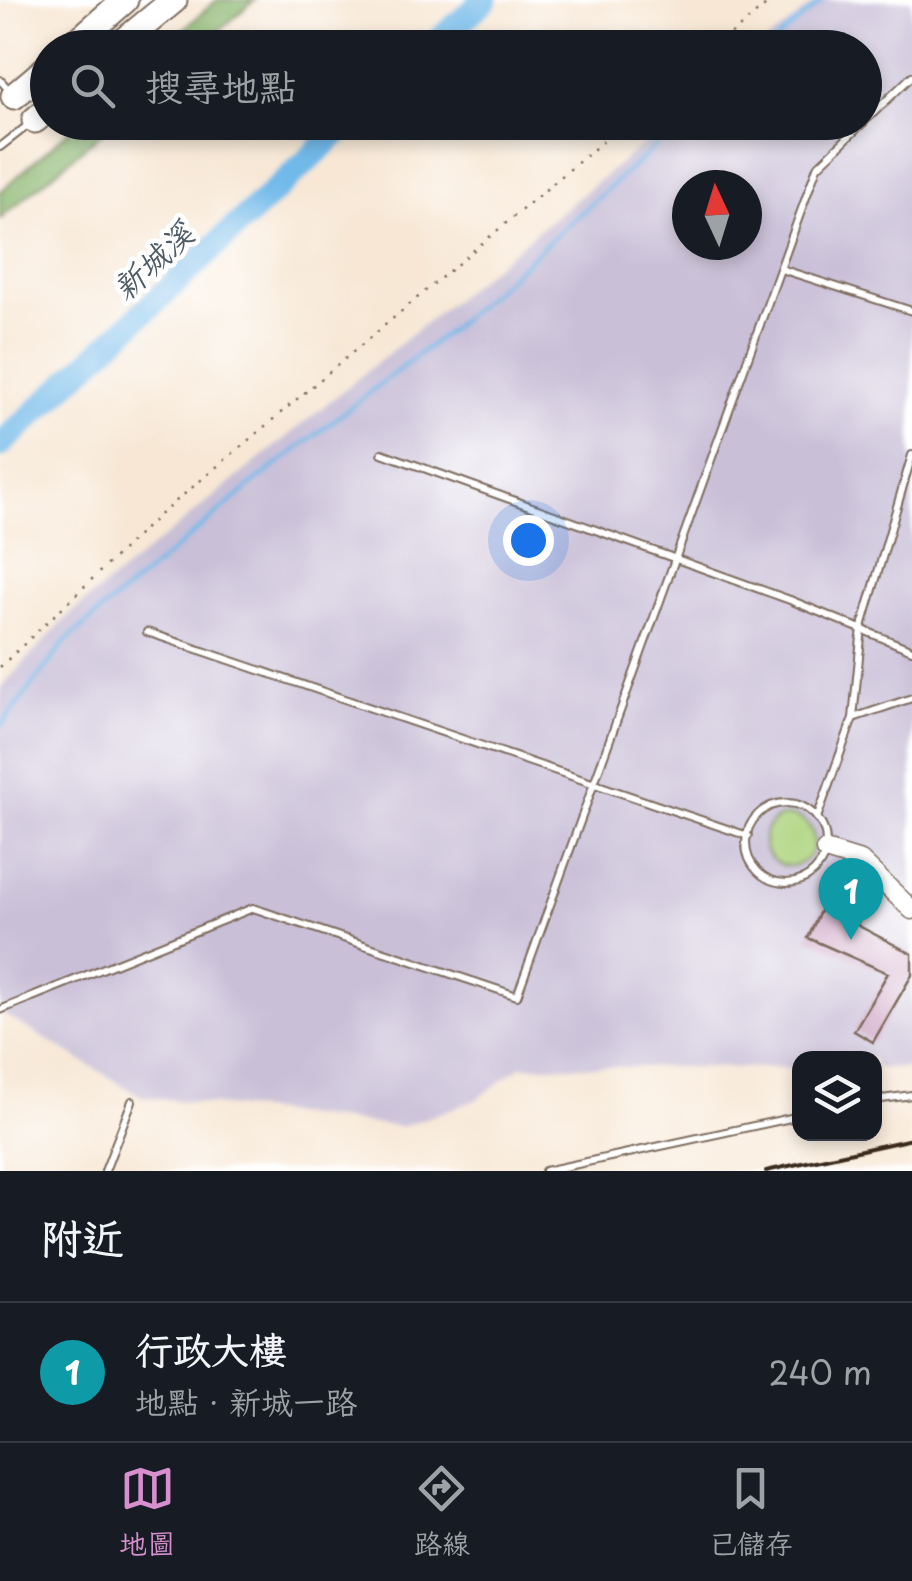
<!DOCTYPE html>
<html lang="zh-TW">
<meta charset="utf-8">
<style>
body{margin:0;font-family:"Playpen Sans","LXGW WenKai TC",sans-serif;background:#20242c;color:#f1f3f6}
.controls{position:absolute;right:30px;bottom:30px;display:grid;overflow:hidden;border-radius:20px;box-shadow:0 5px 15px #0003}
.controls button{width:90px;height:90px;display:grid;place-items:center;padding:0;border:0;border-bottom:2px solid #363941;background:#171b24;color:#f1f3f6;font:50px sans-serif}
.compass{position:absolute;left:672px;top:170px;width:90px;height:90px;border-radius:50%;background:#171b24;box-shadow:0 5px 15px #0003;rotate:356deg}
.you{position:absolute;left:528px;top:540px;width:35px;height:35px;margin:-25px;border:8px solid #fff;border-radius:50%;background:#1a73e8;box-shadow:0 0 0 15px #1a73e833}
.badge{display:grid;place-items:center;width:65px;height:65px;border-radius:50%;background:#d690ce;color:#fff;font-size:32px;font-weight:700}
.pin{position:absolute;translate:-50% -82px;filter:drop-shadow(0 2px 5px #0008)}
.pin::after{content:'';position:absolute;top:52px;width:35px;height:30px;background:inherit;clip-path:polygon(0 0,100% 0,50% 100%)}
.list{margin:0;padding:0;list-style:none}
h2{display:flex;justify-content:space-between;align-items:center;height:130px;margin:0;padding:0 40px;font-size:42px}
h2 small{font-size:32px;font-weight:400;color:#9ea1a6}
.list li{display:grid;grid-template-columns:65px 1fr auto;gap:30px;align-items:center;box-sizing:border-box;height:140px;padding:0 40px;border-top:2px solid #363941}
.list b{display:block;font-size:38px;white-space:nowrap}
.list p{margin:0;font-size:32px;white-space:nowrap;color:#9ea1a6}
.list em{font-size:32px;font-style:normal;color:#9ea1a6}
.icon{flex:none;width:55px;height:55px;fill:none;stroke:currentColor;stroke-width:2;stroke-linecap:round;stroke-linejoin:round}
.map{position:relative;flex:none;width:912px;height:1171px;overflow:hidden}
.search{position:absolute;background:#171b24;box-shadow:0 5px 15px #0003;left:30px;right:30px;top:30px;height:110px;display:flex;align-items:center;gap:25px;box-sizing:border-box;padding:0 35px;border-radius:55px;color:#9ea1a6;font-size:38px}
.sheet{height:270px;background:#171b24}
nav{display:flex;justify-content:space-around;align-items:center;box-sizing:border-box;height:140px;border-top:2px solid #363941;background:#171b24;font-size:28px;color:#9ea1a6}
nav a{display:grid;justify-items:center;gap:5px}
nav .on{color:#d690ce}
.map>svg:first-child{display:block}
.industrial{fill:#c9bfd7;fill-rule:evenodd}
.green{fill:#add47f;stroke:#747f4e;stroke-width:2.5}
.forest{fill:#8ab66e;stroke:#627046;stroke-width:2.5}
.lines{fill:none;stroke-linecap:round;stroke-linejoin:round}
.stream{stroke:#71b9e9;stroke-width:4}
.river{stroke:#71b9e9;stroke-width:25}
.building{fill:#c696ba}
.service-casing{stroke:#7d6c5e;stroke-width:10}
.tertiary-casing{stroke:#7d6c5e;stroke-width:21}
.motorway-casing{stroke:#7d6c5e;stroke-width:29}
.path{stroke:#7d6c5e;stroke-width:2.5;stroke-dasharray:2.5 8;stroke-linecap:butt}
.service{stroke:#fff;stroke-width:6}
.tertiary{stroke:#fff;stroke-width:18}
.motorway{stroke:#fff;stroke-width:25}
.rail{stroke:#3b2a1e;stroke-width:4}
.labels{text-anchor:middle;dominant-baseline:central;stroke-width:9;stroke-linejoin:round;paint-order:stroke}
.water-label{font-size:32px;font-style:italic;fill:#4e5c65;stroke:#fff}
</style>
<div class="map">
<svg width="912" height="1171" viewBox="0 0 912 1171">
<rect width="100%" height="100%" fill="#fff"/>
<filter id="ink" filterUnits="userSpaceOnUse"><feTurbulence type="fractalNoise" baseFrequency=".01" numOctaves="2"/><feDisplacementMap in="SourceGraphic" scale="20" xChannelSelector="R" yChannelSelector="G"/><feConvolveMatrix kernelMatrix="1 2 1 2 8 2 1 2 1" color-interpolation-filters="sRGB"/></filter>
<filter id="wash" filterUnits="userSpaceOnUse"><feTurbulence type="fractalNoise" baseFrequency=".0048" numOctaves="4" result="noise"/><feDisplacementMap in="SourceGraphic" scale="40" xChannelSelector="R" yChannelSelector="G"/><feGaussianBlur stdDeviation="2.25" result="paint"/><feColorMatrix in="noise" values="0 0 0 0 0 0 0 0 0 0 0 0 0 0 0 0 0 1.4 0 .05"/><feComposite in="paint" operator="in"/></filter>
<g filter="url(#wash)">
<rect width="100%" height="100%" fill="#f7e7d4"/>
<path class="industrial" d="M818,0H912V1068H875L874,1058H800L799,1068L521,1066L476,1100L401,1127L141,1096L0,1012V688L67,617L669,123L864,122V48L760,47ZM687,185H747V245H687Z"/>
<circle class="green" cx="789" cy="841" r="25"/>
<g class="forest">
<path d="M217,0H255L200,47H163Z"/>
<path d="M79,122L113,123L0,219V192Z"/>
</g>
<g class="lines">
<g class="stream">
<path d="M768,48L823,0"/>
<path d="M0,727L66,641L256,481L451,329L683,122"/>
</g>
<g class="river">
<path d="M430,48L485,0"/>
<path d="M0,445L349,122"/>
</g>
</g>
<g id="blocks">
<path class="building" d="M821,909L842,918L845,912L860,918L857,925L912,954V975L873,1042L854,1031L888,973L808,938Z"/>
</g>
</g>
<g filter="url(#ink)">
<use href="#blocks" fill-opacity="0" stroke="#7d6c5e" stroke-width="2.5"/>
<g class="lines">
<g class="service-casing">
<g id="service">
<path d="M0,80L11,92"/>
<path d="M864,122L912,76"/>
<path d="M0,147L31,123"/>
<path d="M781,269L912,311"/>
<path d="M382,453L790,600L912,650"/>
<path d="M147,632L748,836"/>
<path d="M853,718L912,698"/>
<circle cx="786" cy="843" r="40"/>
<path d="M817,818L853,718L862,627L912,455"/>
<path d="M0,1010L253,908L517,996L817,167L864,122"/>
<path d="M874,1100L912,1095"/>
<path d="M105,1171L132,1101"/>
<path d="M545,1171L800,1116"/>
</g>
</g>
<g class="tertiary-casing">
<path id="tertiary" d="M825,850L861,861L912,910"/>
</g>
<g class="motorway-casing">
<g id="motorway">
<path d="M70,48L125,0"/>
<path d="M116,48L174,0"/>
<path d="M14,96L48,67"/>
<path d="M35,120L48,109"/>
</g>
</g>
<g class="path">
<path d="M715,48L772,0"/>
<path d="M0,667L156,518L626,122"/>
</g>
<use href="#service" class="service"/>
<use href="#tertiary" class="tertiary"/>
<use href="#motorway" class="motorway"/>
<path class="rail" d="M766,1171L912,1139"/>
</g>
</g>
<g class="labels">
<g class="water-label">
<text transform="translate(152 260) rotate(-43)">新城溪</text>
</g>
</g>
</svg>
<div class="controls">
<button><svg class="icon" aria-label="layers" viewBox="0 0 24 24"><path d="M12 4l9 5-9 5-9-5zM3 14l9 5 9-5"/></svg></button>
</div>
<svg class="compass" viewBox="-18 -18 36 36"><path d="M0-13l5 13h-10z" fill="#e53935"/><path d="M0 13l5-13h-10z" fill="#9ea1a6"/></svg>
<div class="you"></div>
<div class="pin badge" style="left:851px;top:940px;background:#0f9aa8">1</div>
<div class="search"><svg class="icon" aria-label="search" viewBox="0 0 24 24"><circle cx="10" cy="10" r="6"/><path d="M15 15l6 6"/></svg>搜尋地點</div>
</div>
<section class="sheet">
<h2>附近<small></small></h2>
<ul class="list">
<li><span class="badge" style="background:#0f9aa8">1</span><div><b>行政大樓</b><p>地點 · 新城一路</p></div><em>240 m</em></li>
</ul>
</section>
<nav>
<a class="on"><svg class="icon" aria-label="map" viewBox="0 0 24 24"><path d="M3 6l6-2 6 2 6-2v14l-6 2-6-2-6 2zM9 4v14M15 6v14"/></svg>地圖</a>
<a><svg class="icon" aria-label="directions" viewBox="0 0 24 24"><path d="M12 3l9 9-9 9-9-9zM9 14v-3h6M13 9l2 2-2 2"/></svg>路線</a>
<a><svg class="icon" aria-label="saved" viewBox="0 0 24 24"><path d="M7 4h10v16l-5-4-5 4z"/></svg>已儲存</a>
</nav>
